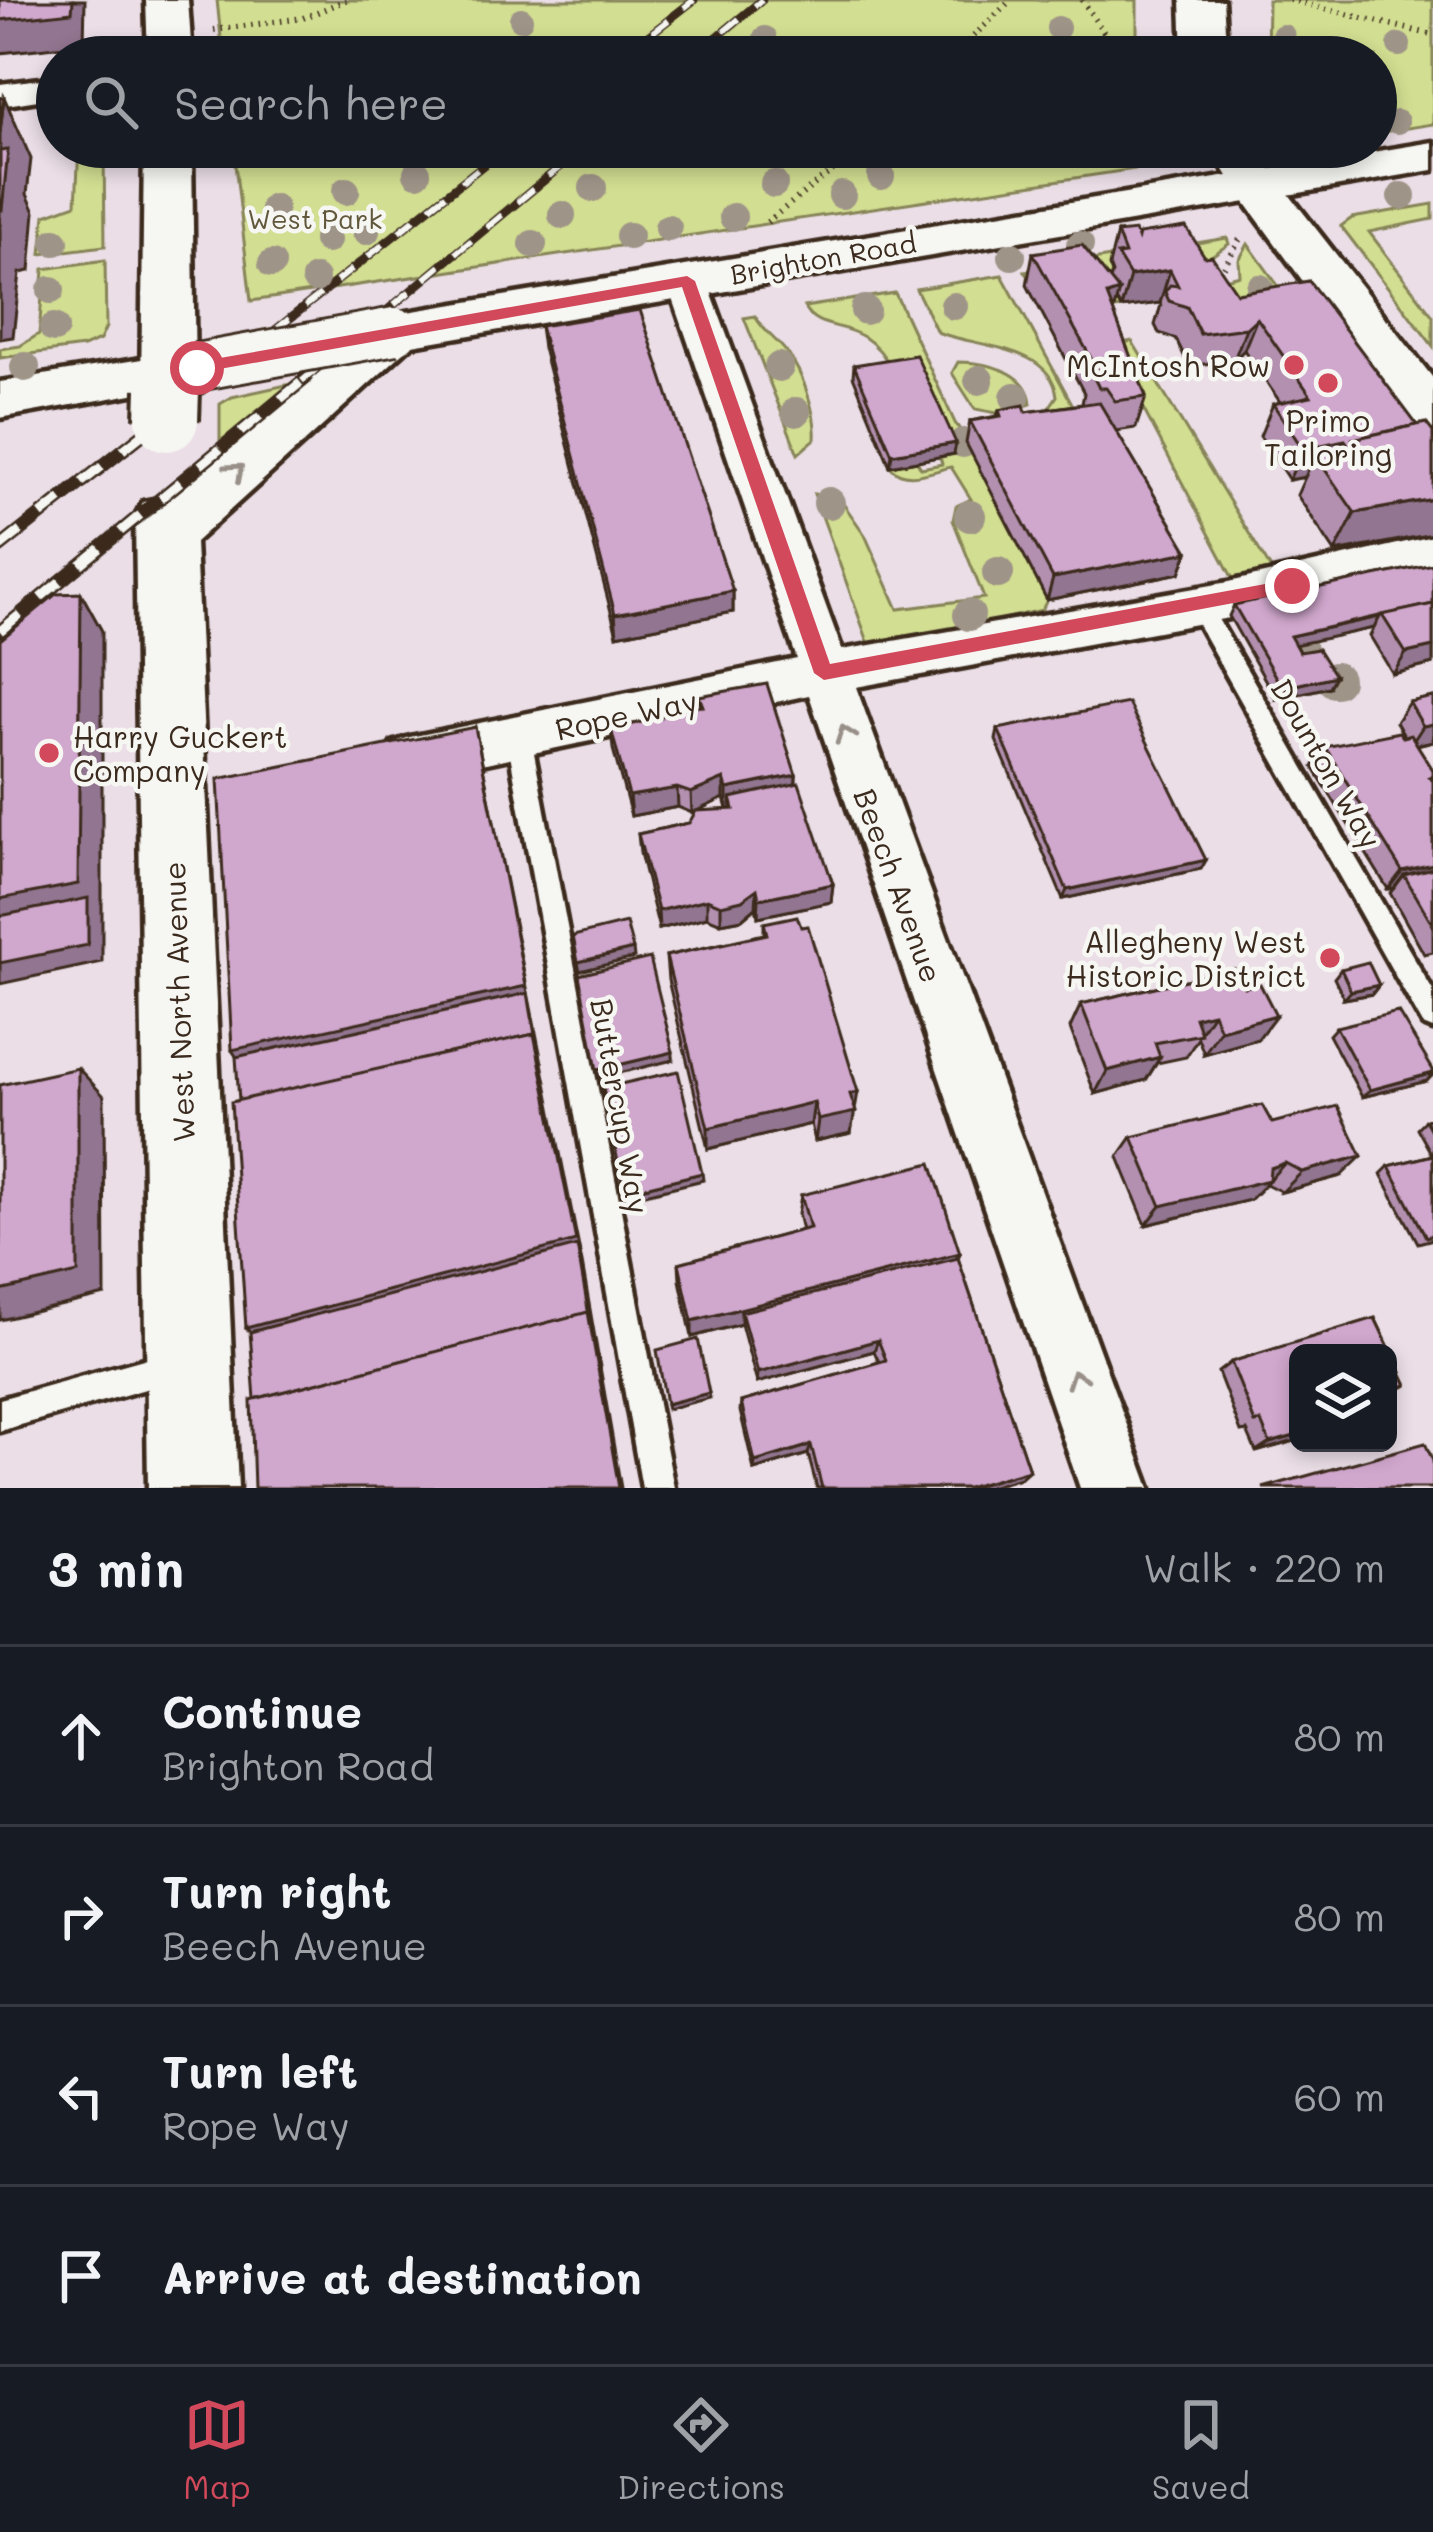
<!DOCTYPE html>
<meta charset="utf-8">
<style>
body{margin:0;font-family:Mali,sans-serif;background:#20242c;color:#f1f3f6}
.controls{position:absolute;right:36px;bottom:36px;display:grid;overflow:hidden;border-radius:18px;box-shadow:0 6px 18px #0003}
.controls button{width:108px;height:108px;display:grid;place-items:center;padding:0;border:0;border-bottom:3px solid #363941;background:#171b24;color:#f1f3f6;font:60px sans-serif}
.stop{position:absolute;width:36px;height:36px;margin:-27px;border:9px solid #d1495b;border-radius:50%;background:#fff}
.stop.end{background:#d1495b;border-color:#fff;box-shadow:0 3px 12px #0008}
.list{margin:0;padding:0;list-style:none}
h2{display:flex;justify-content:space-between;align-items:center;height:156px;margin:0;padding:0 48px;font-size:51px}
h2 small{font-size:39px;font-weight:400;color:#9ea1a6}
.list li{display:grid;grid-template-columns:78px 1fr auto;gap:36px;align-items:center;box-sizing:border-box;height:180px;padding:0 48px;border-top:3px solid #363941}
.list b{display:block;font-size:45px;white-space:nowrap}
.list p{margin:0;font-size:39px;white-space:nowrap;color:#9ea1a6}
.list em{font-size:39px;font-style:normal;color:#9ea1a6}
.icon{flex:none;width:66px;height:66px;fill:none;stroke:currentColor;stroke-width:2;stroke-linecap:round;stroke-linejoin:round}
.map{position:relative;flex:none;width:1433px;height:1488px;overflow:hidden}
.search{position:absolute;background:#171b24;box-shadow:0 6px 18px #0003;left:36px;right:36px;top:36px;height:132px;display:flex;align-items:center;gap:30px;box-sizing:border-box;padding:0 42px;border-radius:66px;color:#9ea1a6;font-size:45px}
.sheet{height:876px;background:#171b24}
nav{display:flex;justify-content:space-around;align-items:center;box-sizing:border-box;height:168px;border-top:3px solid #363941;background:#171b24;font-size:33px;color:#9ea1a6}
nav a{display:grid;justify-items:center;gap:6px}
nav .on{color:#d1495b}
.map>svg:first-child{display:block}
.green{fill:#d2de91;stroke:#868458;stroke-width:3}
.lines{fill:none;stroke-linecap:round;stroke-linejoin:round}
.service-casing{stroke:#3b2a1e;stroke-width:9}
.minor-casing{stroke:#3b2a1e;stroke-width:9}
.tertiary-casing{stroke:#3b2a1e;stroke-width:9}
.secondary-casing{stroke:#3b2a1e;stroke-width:9}
.path{stroke:#3b2a1e;stroke-width:6;stroke-dasharray:1.5 6;stroke-linecap:butt}
.service{fill:#f6f6f2;fill-rule:evenodd}
.minor{fill:#f6f6f2;fill-rule:evenodd}
.tertiary{fill:#f6f6f2;fill-rule:evenodd}
.secondary{fill:#f6f6f2;fill-rule:evenodd}
.rail-far1-casing{stroke:#3b2a1e;stroke-width:9}
.rail-casing{stroke:#3b2a1e;stroke-width:14}
.rail-far1{stroke:#f6f6f2;stroke-width:6;stroke-dasharray:20;stroke-linecap:butt}
.rail{stroke:#f6f6f2;stroke-width:9;stroke-dasharray:26;stroke-linecap:butt}
.tertiary-bridge-casing{stroke:#3b2a1e;stroke-width:52;stroke-linecap:butt}
.secondary-bridge-casing{stroke:#3b2a1e;stroke-width:70;stroke-linecap:butt}
.tertiary-bridge{stroke:#f6f6f2;stroke-width:46}
.secondary-bridge{stroke:#f6f6f2;stroke-width:62}
.tree{fill:#9f9488}
.wall{fill:#b390b0;stroke:#3b2a1e;stroke-width:3}
.shaded-wall{fill:#927590;stroke:#3b2a1e;stroke-width:3}
.building{fill:#d0a7cd;stroke:#3b2a1e;stroke-width:3}
.oneway{stroke:#989088}
.route{fill:#d1495b}
.poi-dot{fill:#d1495b;stroke:#f6f6f2;stroke-width:4.5}
.labels{text-anchor:middle;dominant-baseline:central;stroke-width:9;stroke-linejoin:round;paint-order:stroke}
.far-park-label{font-size:27px;fill:#61573b;stroke:#f6f6f2}
.far-street-label{font-size:27px;fill:#3b2a1e;stroke:#f6f6f2}
.poi-label{font-size:30px;fill:#3b2a1e;stroke:#f6f6f2;text-anchor:end}
.street-label{font-size:30px;fill:#3b2a1e;stroke:#f6f6f2}
</style>
<div class="map">
<svg width="1433" height="1488" viewBox="0 0 1433 1488">
<rect width="100%" height="100%" fill="#ebdee7"/>
<filter id="ink" filterUnits="userSpaceOnUse"><feTurbulence type="fractalNoise" baseFrequency=".00833" numOctaves="2"/><feDisplacementMap in="SourceGraphic" scale="24" xChannelSelector="R" yChannelSelector="G"/><feConvolveMatrix kernelMatrix="1 2 1 2 8 2 1 2 1" color-interpolation-filters="sRGB"/></filter>
<g filter="url(#ink)">
<g class="green">
<path d="M217,0H1137V57H223Z"/>
<path d="M1268,0H1433V124L1376,133V57H1267Z"/>
<path d="M79,147H104L105,246L41,254L45,215L76,204Z"/>
<path d="M233,147H1160L1164,159L1148,167L251,301Z"/>
<path d="M1433,204V219L1369,232L1433,316V346L1341,226L1352,218Z"/>
<path d="M1227,238L1229,244L1210,257L1225,279L1240,275L1239,260L1248,244L1287,298L1216,311L1113,273L1109,279L1121,308C1094,314 1039,296 1025,271Z"/>
<path d="M105,260L106,327L100,340L83,347L0,358V349L20,346L39,334L44,269Z"/>
<path d="M1002,275L1075,409L1042,418L1057,396C1051,345 974,347 937,332L916,289Z"/>
<path d="M895,293L955,423L961,431L977,429L978,460L1047,600L1042,610L871,650L814,494L840,499L865,535L898,609L984,598L953,520L956,506L971,499L951,467C931,471 905,485 890,466L917,461L921,468L942,464L940,457L956,454L917,366L892,370C863,312 821,338 804,307Z"/>
<path d="M755,316C764,333 777,339 788,354C803,373 817,415 815,439L798,454L744,318Z"/>
<path d="M1132,341L1272,571L1233,579L1110,346Z"/>
<path d="M958,362C986,362 1029,371 1031,404L1002,414L975,409L952,373Z"/>
<path d="M318,378L224,452H220V404L232,397Z"/>
</g>
<g class="lines">
<g class="service-casing">
<g id="service">
<path d="M1199,597L1207,600L1433,991V1029L1423,1025L1191,612L1188,606L1191,600Z"/>
<path d="M519,727L527,730L531,737L674,1488H642L507,737L511,730Z"/>
<path d="M176,1350L187,1355L192,1366L187,1377L0,1431V1399Z"/>
</g>
</g>
<g class="minor-casing">
<g id="minor">
<path d="M57,77V97L0,106V84Z"/>
<path d="M687,268L701,272L707,281L842,650L1229,582L1433,536V570L1229,618L856,687L1150,1488H1080L809,695L410,779L392,773L384,758L392,743L410,737L797,659L667,281L673,272Z"/>
</g>
</g>
<g class="tertiary-casing">
<g id="tertiary">
<path d="M1433,142V170L395,348L377,343L370,331L377,319L395,314Z"/>
<path d="M197,350L215,355L223,367L215,379L0,418V382Z"/>
</g>
</g>
<g class="secondary-casing">
<g id="secondary">
<path d="M146,0H188L192,57H148Z"/>
<path d="M1181,0H1223L1227,57H1183Z"/>
<path d="M144,147H192L195,390L187,403L168,409L149,403L141,390Z"/>
<path d="M1210,147H1258L1277,179L1433,378V436L1413,431L1239,194Z"/>
<path d="M395,314L414,319L421,331L414,343L195,542L238,1488H148L135,517L143,502L169,497L376,319Z"/>
</g>
</g>
<g class="path">
<path d="M1082,0L1120,57"/>
<path d="M1289,0L1433,35"/>
<path d="M214,30L303,18L346,0"/>
<path d="M952,57L1011,0"/>
<path d="M767,222L862,147"/>
<path d="M1224,267L1241,237"/>
</g>
<use href="#service" class="service"/>
<use href="#minor" class="minor"/>
<use href="#tertiary" class="tertiary"/>
<use href="#secondary" class="secondary"/>
<g class="rail-far1-casing">
<g id="rail-far1">
<path d="M621,57L694,0"/>
<path d="M693,57L762,0"/>
<path d="M211,381L506,147"/>
<path d="M302,381L584,147"/>
</g>
</g>
<g class="rail-casing">
<g id="rail">
<path d="M0,547L214,378"/>
<path d="M0,631L306,378"/>
</g>
</g>
<use href="#rail-far1" class="rail-far1"/>
<use href="#rail" class="rail"/>
<g class="tertiary-bridge-casing">
<path id="tertiary-bridge" d="M197,367L395,331"/>
</g>
<g class="secondary-bridge-casing">
<path id="secondary-bridge" d="M167,420L168,390"/>
</g>
<use href="#tertiary-bridge" class="tertiary-bridge"/>
<use href="#secondary-bridge" class="secondary-bridge"/>
</g>
<g class="tree">
<circle cx="521" cy="19" r="12"/>
<circle cx="1058" cy="28" r="12"/>
<circle cx="1283" cy="36" r="12"/>
<circle cx="765" cy="38" r="12"/>
<circle cx="1399" cy="45" r="12"/>
<circle cx="1397" cy="122" r="12"/>
<circle cx="417" cy="173" r="14"/>
<circle cx="881" cy="176" r="14"/>
<circle cx="774" cy="184" r="14"/>
<circle cx="593" cy="188" r="14"/>
<circle cx="346" cy="191" r="14"/>
<circle cx="842" cy="195" r="14"/>
<circle cx="1402" cy="196" r="14"/>
<circle cx="274" cy="208" r="14"/>
<circle cx="562" cy="215" r="14"/>
<circle cx="733" cy="217" r="14"/>
<circle cx="668" cy="228" r="14"/>
<circle cx="366" cy="231" r="14"/>
<circle cx="629" cy="236" r="14"/>
<circle cx="327" cy="240" r="14"/>
<circle cx="55" cy="242" r="14"/>
<circle cx="533" cy="244" r="14"/>
<circle cx="1080" cy="245" r="14"/>
<circle cx="1012" cy="256" r="14"/>
<circle cx="272" cy="264" r="14"/>
<circle cx="315" cy="279" r="14"/>
<circle cx="1260" cy="288" r="14"/>
<circle cx="51" cy="290" r="14"/>
<circle cx="954" cy="306" r="14"/>
<circle cx="865" cy="310" r="15"/>
<circle cx="54" cy="328" r="15"/>
<circle cx="25" cy="367" r="15"/>
<circle cx="779" cy="367" r="15"/>
<circle cx="979" cy="380" r="15"/>
<circle cx="1015" cy="397" r="15"/>
<circle cx="796" cy="412" r="15"/>
<circle cx="963" cy="443" r="15"/>
<circle cx="829" cy="503" r="16"/>
<circle cx="970" cy="516" r="16"/>
<circle cx="998" cy="573" r="16"/>
<circle cx="969" cy="615" r="16"/>
<circle cx="1301" cy="650" r="16"/>
<circle cx="1335" cy="680" r="18"/>
</g>
<g class="wall">
<path d="M1117,233L1205,257L1237,293L1417,425L1433,432V534L1335,552L1297,495L1305,477L1289,480L1260,436L1273,404L1280,402L1244,350L1234,360L1189,366L1176,339L1159,333L1155,325L1161,305L1160,303L1121,308L1116,300L1113,311L1146,397L1136,428L1116,431L1188,552L1180,573L1047,600L966,443L970,421L997,416L999,410L1026,412L1082,404L1084,393L1027,285L1033,253L1110,280L1112,274L1109,266Z"/>
<path d="M540,326L733,591V612L617,635L543,348Z"/>
<path d="M854,365L954,454L890,466L853,376Z"/>
<path d="M1433,564V664L1393,674L1370,636L1374,628L1295,644L1299,652L1329,687L1276,699L1229,616L1234,605Z"/>
<path d="M699,696L796,775V783L833,884L831,902L758,917L756,907L742,919L721,923L707,917L659,929L640,853L638,834L689,823L731,808L727,809L724,798L692,813L678,807L631,816L613,749L611,729L660,718L700,706Z"/>
<path d="M1433,697V741L1417,745L1433,770V952L1424,954L1390,893L1394,888L1388,889L1313,767L1325,747L1404,736L1396,722L1409,702Z"/>
<path d="M998,729L1206,860L1201,869L1063,899L996,740Z"/>
<path d="M764,923L854,1108L851,1133L815,1141L811,1124L708,1149L668,980L666,956L764,934Z"/>
<path d="M1234,969L1258,1039L1204,1054L1198,1038L1186,1057L1157,1063L1146,1080L1095,1094L1070,1028L1081,1004Z"/>
<path d="M1341,969L1379,985L1372,994L1344,999L1334,978Z"/>
<path d="M1336,1027L1433,1070V1075L1427,1081L1362,1097L1329,1035Z"/>
<path d="M1433,1118V1239L1418,1243L1381,1174L1389,1166L1432,1155L1417,1128L1425,1120Z"/>
<path d="M1272,1123L1341,1176L1282,1192L1266,1184L1250,1200L1146,1225L1118,1157L1132,1137Z"/>
<path d="M801,1195L960,1253L958,1258L1029,1470L1020,1478L986,1488H817L808,1454L754,1470L740,1411L741,1402L879,1362L874,1351L757,1383L741,1324L692,1337L680,1280L679,1263L802,1230L798,1214Z"/>
<path d="M1375,1318L1407,1385L1388,1395V1353H1298V1440L1256,1452L1247,1431L1241,1432L1218,1372L1231,1362Z"/>
</g>
<g class="shaded-wall">
<path d="M73,0H85L84,44L0,53V20Z"/>
<path d="M4,97L31,159L27,194L35,212L30,271L20,273L13,337L0,339V133Z"/>
<path d="M1170,270L1160,303L1121,308L1130,276Z"/>
<path d="M1119,291L1110,323L1107,295Z"/>
<path d="M1257,318L1244,350L1234,360L1246,328Z"/>
<path d="M1345,440L1330,472L1315,455L1305,477L1289,480L1303,449Z"/>
<path d="M956,443L954,454L890,466L892,454Z"/>
<path d="M1433,499V534L1335,552L1355,513Z"/>
<path d="M1188,552L1180,573L1047,600L1053,578Z"/>
<path d="M733,591V612L617,635L615,614Z"/>
<path d="M81,593L102,631V962L0,984V899Z"/>
<path d="M1380,617L1374,628L1285,647L1290,636Z"/>
<path d="M1433,647V664L1393,674L1406,653Z"/>
<path d="M1335,676L1329,687L1276,699L1282,688Z"/>
<path d="M1433,724V741L1410,746L1423,726Z"/>
<path d="M475,727L582,1263L621,1488L267,1348L246,1328L540,1063L247,1073L232,1050Z"/>
<path d="M796,775L795,794L731,798V808L727,809V789Z"/>
<path d="M724,779V798L692,813L691,793Z"/>
<path d="M677,788L678,807L631,816L629,796Z"/>
<path d="M1206,860L1201,869L1063,899L1067,890Z"/>
<path d="M1433,864V879L1404,875L1394,888L1388,889L1402,871Z"/>
<path d="M833,884L831,902L758,917L759,899Z"/>
<path d="M757,889L756,907L742,919L721,923V905Z"/>
<path d="M707,899V917L659,929L658,911Z"/>
<path d="M633,949L634,958L580,971L578,962Z"/>
<path d="M1379,985L1372,994L1344,999L1351,991Z"/>
<path d="M1213,1013L1199,1034L1195,1017Z"/>
<path d="M1276,1015L1258,1039L1204,1054L1220,1030Z"/>
<path d="M673,1052V1060L599,1078L597,1070Z"/>
<path d="M1160,1057L1146,1080L1095,1094L1107,1071Z"/>
<path d="M78,1068L104,1096L105,1295L0,1320V1291Z"/>
<path d="M1433,1073L1427,1081L1362,1097L1370,1090Z"/>
<path d="M858,1092L851,1133L815,1141L818,1120L850,1094Z"/>
<path d="M814,1102L811,1124L708,1149V1128Z"/>
<path d="M1362,1156L1341,1176L1282,1192L1302,1172Z"/>
<path d="M1285,1163L1250,1200L1146,1225L1161,1206Z"/>
<path d="M702,1173L703,1180L625,1199L624,1192Z"/>
<path d="M960,1253L952,1271L741,1312V1324L692,1337V1321Z"/>
<path d="M878,1340L874,1351L757,1383L758,1373Z"/>
<path d="M709,1393L710,1398L667,1409L666,1404Z"/>
<path d="M1298,1435V1440L1256,1452L1270,1443Z"/>
<path d="M811,1445L808,1454L754,1470L755,1462Z"/>
<path d="M1029,1470L1020,1478L986,1488H967Z"/>
</g>
<g class="building">
<path d="M0,0H73L72,12L0,20Z"/>
<path d="M4,97L0,133V98Z"/>
<path d="M8,150L2,210H0V151Z"/>
<path d="M1186,227L1205,257L1212,256L1237,293L1309,281L1417,425L1353,439L1350,447L1345,440L1303,449L1273,404L1311,396L1257,318L1246,328L1200,334L1187,307L1169,301L1165,292L1170,285L1178,286L1170,270L1130,276L1117,255L1125,254L1117,233L1135,231L1138,238L1139,234Z"/>
<path d="M1082,245L1119,291L1107,295L1146,397L1115,401L1106,388H1099L1090,370L1097,369L1033,253Z"/>
<path d="M640,310L733,591L615,614L540,326Z"/>
<path d="M916,355L956,443L892,454L854,365Z"/>
<path d="M1099,402L1188,552L1053,578L970,421L1001,416L999,410L1024,405L1026,412Z"/>
<path d="M1426,423L1433,432V499L1355,513L1315,455L1359,446L1353,439Z"/>
<path d="M1433,564V604L1290,636L1299,652L1318,649L1335,676L1282,688L1234,605Z"/>
<path d="M81,593L78,884L0,899V640L56,594Z"/>
<path d="M1433,604V647L1406,653L1382,615Z"/>
<path d="M767,684L796,775L727,789L724,779L691,793L677,788L629,796L611,729L660,718L667,708L703,706L699,696Z"/>
<path d="M1433,697V724L1423,726L1409,702Z"/>
<path d="M1128,703L1206,860L1067,890L998,729Z"/>
<path d="M475,727L526,986L232,1050L218,779Z"/>
<path d="M1399,732L1403,737L1411,735L1433,770V776L1429,777L1433,781V864L1402,871L1325,747Z"/>
<path d="M799,783L833,884L759,899L757,889L742,900L721,905L707,899L658,911L638,834L689,823L696,811L734,809L731,798Z"/>
<path d="M1433,868V925L1404,875Z"/>
<path d="M88,898V945L0,963V916Z"/>
<path d="M797,916L801,927L808,926L858,1092L850,1094L856,1112L818,1120L814,1102L708,1128L666,956L767,934L764,923Z"/>
<path d="M626,923L633,949L578,962L573,936Z"/>
<path d="M650,958L673,1052L597,1070L579,975Z"/>
<path d="M1368,962L1379,985L1351,991L1341,969Z"/>
<path d="M1234,969L1244,987L1260,984L1276,1015L1220,1030L1213,1013L1195,1017L1201,1034L1155,1043L1160,1057L1107,1071L1081,1004Z"/>
<path d="M528,993L537,1047L534,1034L239,1101L236,1057Z"/>
<path d="M1398,1012L1433,1070V1073L1370,1090L1336,1027Z"/>
<path d="M534,1034L576,1241L246,1328L231,1102Z"/>
<path d="M78,1068V1273L0,1291V1085Z"/>
<path d="M678,1071L702,1173L624,1192L603,1088Z"/>
<path d="M1262,1105L1272,1123L1338,1106L1362,1156L1302,1172L1285,1163L1270,1168L1269,1180L1161,1206L1132,1137Z"/>
<path d="M1433,1118V1134L1425,1120Z"/>
<path d="M1433,1155V1235L1426,1237L1389,1166Z"/>
<path d="M931,1163L960,1253L692,1321L679,1263L810,1228L801,1195Z"/>
<path d="M577,1246L589,1316L588,1312L255,1399L250,1332Z"/>
<path d="M958,1258L1029,1470L967,1488H822L811,1445L755,1462L741,1402L886,1360L878,1340L758,1373L741,1312Z"/>
<path d="M588,1312L619,1488H254L251,1400Z"/>
<path d="M1375,1318L1407,1385L1388,1390V1353H1298V1435L1270,1443L1261,1422L1255,1423L1231,1362Z"/>
<path d="M698,1339L709,1393L666,1404L657,1350Z"/>
<path d="M1425,1443L1433,1461V1488H1263Z"/>
</g>
<defs><path id="oneway-chevron" d="M-2-3.5L2.5 0L-2 3.5" fill="none" stroke-width="1.6" stroke-linecap="round" stroke-linejoin="round" transform="scale(3)"/></defs>
<g class="oneway">
<use href="#oneway-chevron" transform="translate(236 471) rotate(-41)"/>
<use href="#oneway-chevron" transform="translate(845 734) rotate(-110)"/>
<use href="#oneway-chevron" transform="translate(1076 1378) rotate(-110)"/>
</g>
</g>
<path class="route" d="M687,276L695,281L830,664L1292,579L1301,586L1292,592L824,680L814,673L682,287L197,373L189,368L197,362Z"/>
<g class="poi-dot">
<circle cx="1294" cy="365" r="12"/>
<circle cx="1328" cy="383" r="12"/>
<circle cx="49" cy="753" r="12"/>
<circle cx="1330" cy="958" r="12"/>
</g>
<g class="labels">
<g class="far-park-label">
<text x="315" y="218">West Park</text>
</g>
<g class="far-street-label">
<text transform="translate(823 258) rotate(-10)">Brighton Road</text>
</g>
<g class="poi-label">
<text x="1270" y="365">McIntosh Row</text>
<text x="1328" y="420" text-anchor="middle">Primo<tspan x="1328" dy="34">Tailoring</tspan></text>
<text x="73" y="736" text-anchor="start">Harry Guckert<tspan x="73" dy="34">Company</tspan></text>
<text x="1306" y="941">Allegheny West<tspan x="1306" dy="34">Historic District</tspan></text>
</g>
<g class="street-label">
<text transform="translate(626 714) rotate(-12)">Rope Way</text>
<text transform="translate(1327 763) rotate(60)">Dounton Way</text>
<text transform="translate(899 885) rotate(70)">Beech Avenue</text>
<text transform="translate(178 1002) rotate(-92)">West North Avenue</text>
<text transform="translate(621 1106) rotate(80)">Buttercup Way</text>
</g>
</g>
</svg>
<div class="controls">
<button><svg class="icon" aria-label="layers" viewBox="0 0 24 24"><path d="M12 4l9 5-9 5-9-5zM3 14l9 5 9-5"/></svg></button>
</div>
<div class="stop" style="left:197px;top:368px"></div>
<div class="stop end" style="left:1292px;top:586px"></div>
<div class="search"><svg class="icon" aria-label="search" viewBox="0 0 24 24"><circle cx="10" cy="10" r="6"/><path d="M15 15l6 6"/></svg>Search here</div>
</div>
<section class="sheet">
<h2>3 min<small>Walk · 220 m</small></h2>
<ul class="list">
<li><svg class="icon" aria-label="ahead" viewBox="0 0 24 24"><path d="M12 20V5M6 11l6-6 6 6"/></svg><div><b>Continue</b><p>Brighton Road</p></div><em>80 m</em></li>
<li><svg class="icon" aria-label="right" viewBox="0 0 24 24"><path d="M7 20v-9h11M14 6l5 5-5 5"/></svg><div><b>Turn right</b><p>Beech Avenue</p></div><em>80 m</em></li>
<li><svg class="icon" aria-label="left" viewBox="0 0 24 24"><path d="M17 20v-9H6M10 6l-5 5 5 5"/></svg><div><b>Turn left</b><p>Rope Way</p></div><em>60 m</em></li>
<li><svg class="icon" aria-label="arrive" viewBox="0 0 24 24"><path d="M6 21V4h12l-3 4 3 4H6"/></svg><div><b>Arrive at destination</b></div></li>
</ul>
</section>
<nav>
<a class="on"><svg class="icon" aria-label="map" viewBox="0 0 24 24"><path d="M3 6l6-2 6 2 6-2v14l-6 2-6-2-6 2zM9 4v14M15 6v14"/></svg>Map</a>
<a><svg class="icon" aria-label="directions" viewBox="0 0 24 24"><path d="M12 3l9 9-9 9-9-9zM9 14v-3h6M13 9l2 2-2 2"/></svg>Directions</a>
<a><svg class="icon" aria-label="saved" viewBox="0 0 24 24"><path d="M7 4h10v16l-5-4-5 4z"/></svg>Saved</a>
</nav>
